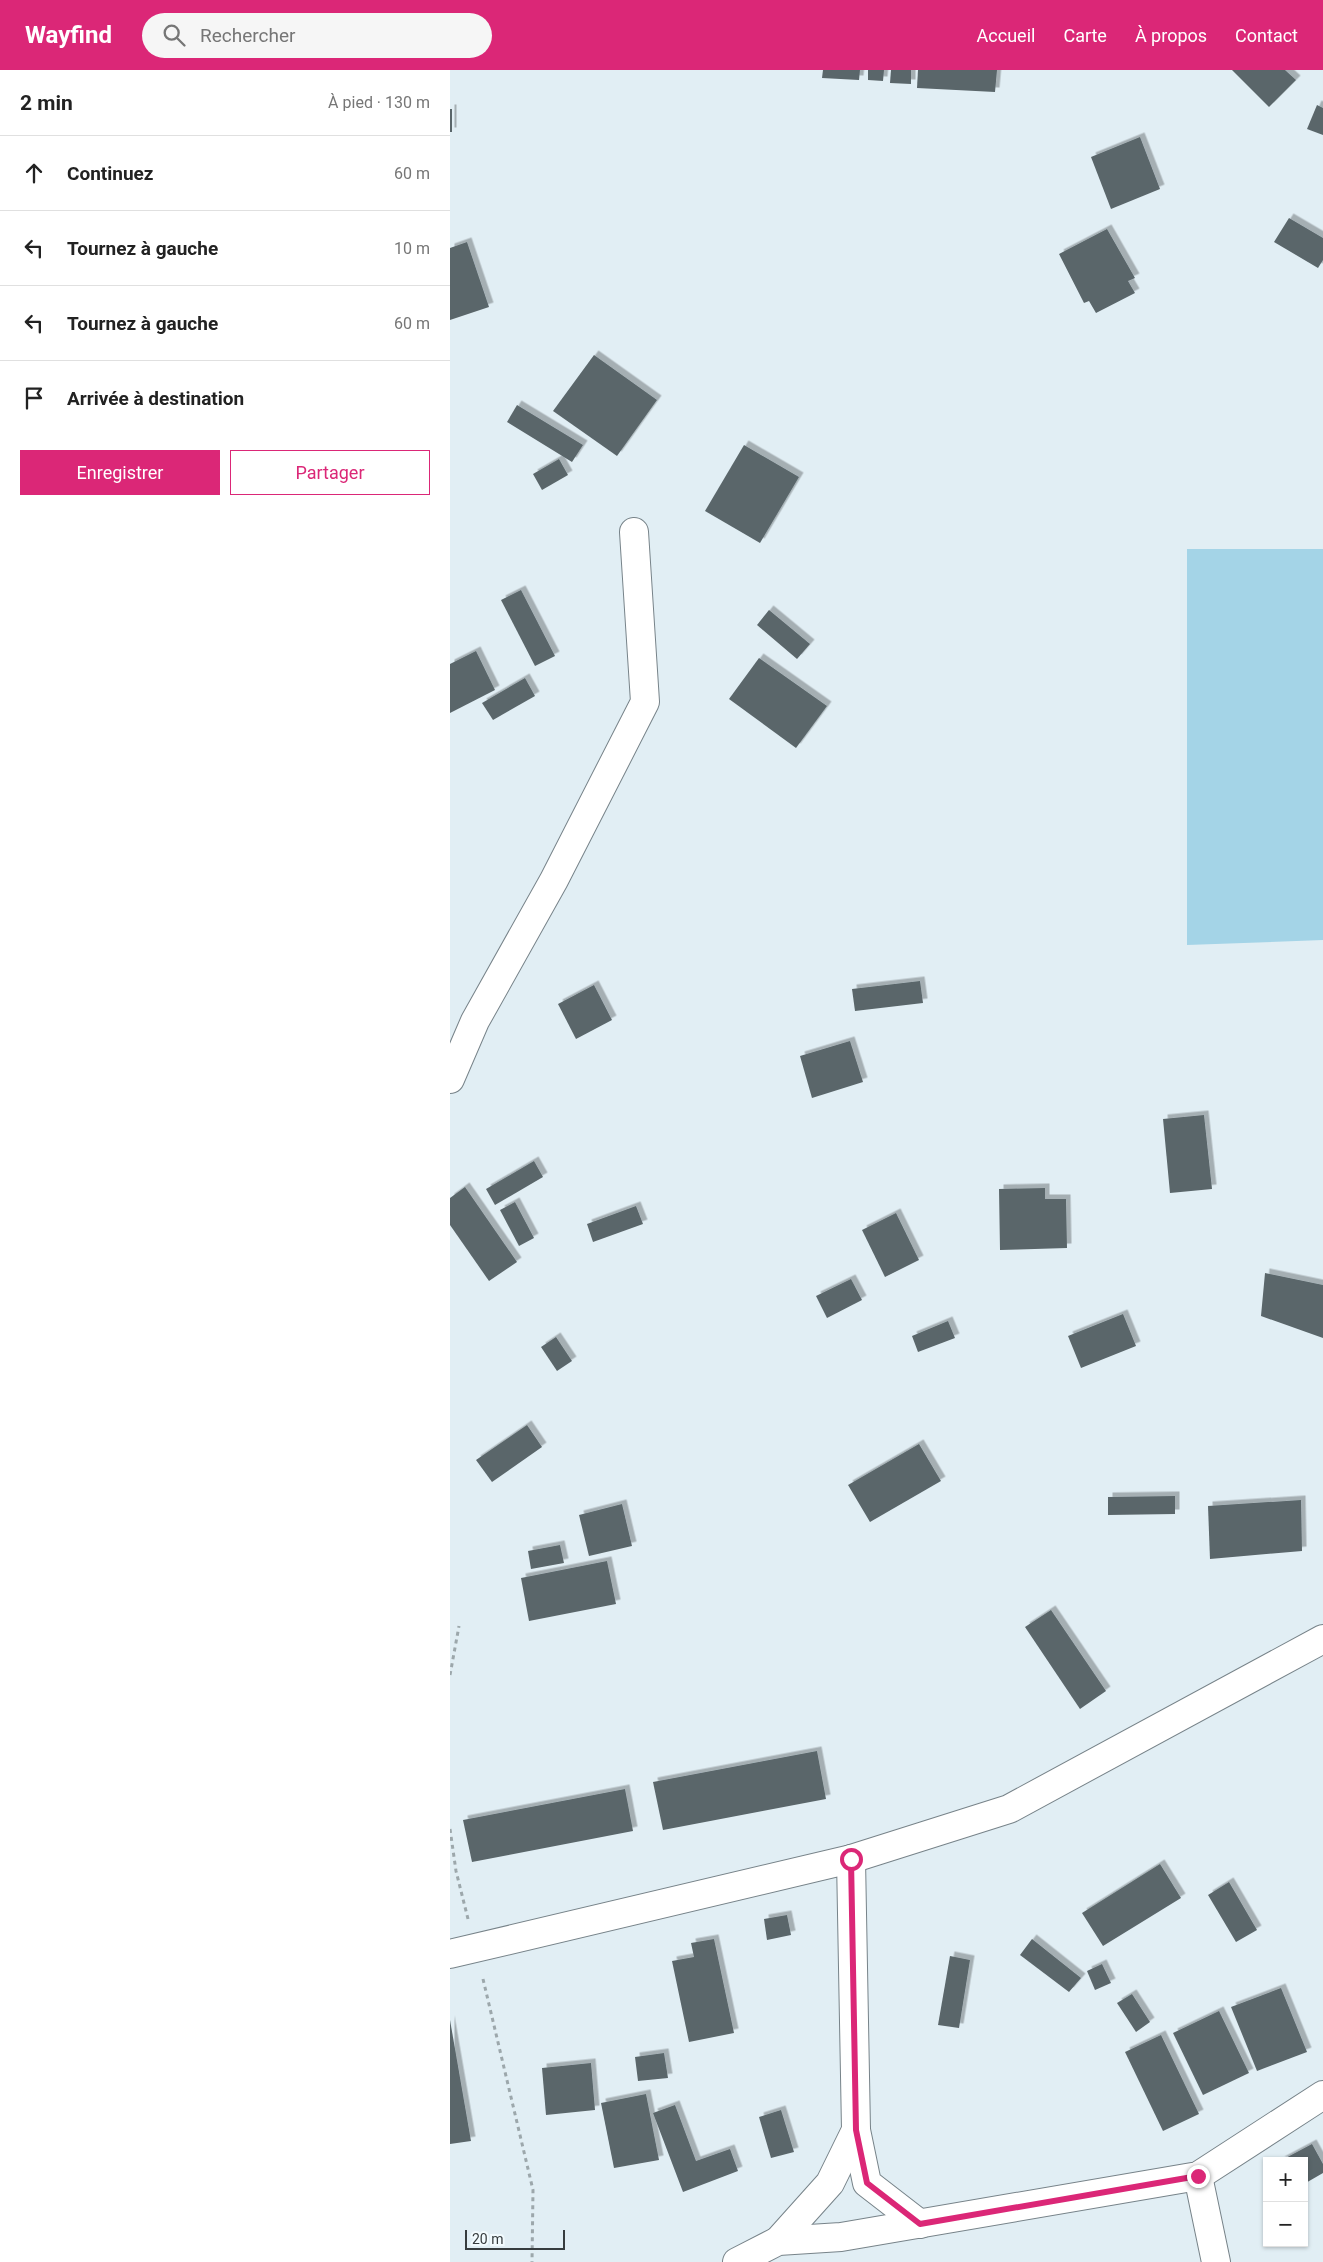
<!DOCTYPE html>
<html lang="fr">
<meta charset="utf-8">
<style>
body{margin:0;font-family:Roboto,sans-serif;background:#f6f6f6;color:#222}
.controls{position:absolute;right:15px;bottom:15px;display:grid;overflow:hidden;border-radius:0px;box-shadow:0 1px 4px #0004}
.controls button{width:45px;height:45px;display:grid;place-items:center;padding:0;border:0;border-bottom:1px solid #e0e0e0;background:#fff;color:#222;font:25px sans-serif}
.scale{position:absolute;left:15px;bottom:12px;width:100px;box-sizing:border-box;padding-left:5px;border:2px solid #363c3e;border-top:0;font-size:14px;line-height:18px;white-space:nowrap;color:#363c3e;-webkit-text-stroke:4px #f2fbfe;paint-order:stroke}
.stop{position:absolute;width:15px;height:15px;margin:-11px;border:4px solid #db2777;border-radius:50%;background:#fff}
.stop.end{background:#db2777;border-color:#fff;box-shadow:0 1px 5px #0008}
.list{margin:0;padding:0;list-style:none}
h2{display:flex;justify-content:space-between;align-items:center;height:65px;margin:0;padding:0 20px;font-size:21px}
h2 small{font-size:16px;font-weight:400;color:#767676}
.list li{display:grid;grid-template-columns:32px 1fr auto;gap:15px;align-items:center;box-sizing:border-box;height:75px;padding:0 20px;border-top:1px solid #e0e0e0}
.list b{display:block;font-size:19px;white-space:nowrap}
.list em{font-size:16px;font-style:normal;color:#767676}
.actions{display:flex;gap:10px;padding:15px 20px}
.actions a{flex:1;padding:11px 0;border:1px solid #db2777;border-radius:0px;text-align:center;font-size:18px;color:#db2777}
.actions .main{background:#db2777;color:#fff}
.icon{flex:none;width:28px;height:28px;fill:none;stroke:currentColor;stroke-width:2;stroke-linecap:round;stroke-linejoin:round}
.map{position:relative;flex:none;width:873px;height:2192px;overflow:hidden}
header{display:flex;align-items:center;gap:30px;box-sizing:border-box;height:70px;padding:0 25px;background:#db2777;color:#fff}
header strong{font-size:24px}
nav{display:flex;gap:28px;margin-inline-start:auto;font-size:18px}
.search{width:350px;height:45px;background:#f6f6f6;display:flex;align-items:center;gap:12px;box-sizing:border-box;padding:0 18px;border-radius:28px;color:#767676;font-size:19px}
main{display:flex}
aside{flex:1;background:#fff}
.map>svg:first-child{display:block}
.green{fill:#a4d4e7}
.building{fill:#5a666a;filter:url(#shadow)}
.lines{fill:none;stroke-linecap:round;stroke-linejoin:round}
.minor-casing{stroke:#778389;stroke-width:30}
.path{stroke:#9ca7ab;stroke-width:3;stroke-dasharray:4 4;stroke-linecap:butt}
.minor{stroke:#fff;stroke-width:28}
.route{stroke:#db2777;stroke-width:6}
</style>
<header>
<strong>Wayfind</strong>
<div class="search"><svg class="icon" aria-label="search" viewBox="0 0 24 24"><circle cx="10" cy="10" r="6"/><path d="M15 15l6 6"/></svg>Rechercher</div>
<nav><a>Accueil</a><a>Carte</a><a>À propos</a><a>Contact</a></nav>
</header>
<main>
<aside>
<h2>2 min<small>À pied · 130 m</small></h2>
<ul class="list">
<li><svg class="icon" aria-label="ahead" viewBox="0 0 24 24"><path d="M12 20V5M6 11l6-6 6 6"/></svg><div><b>Continuez</b></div><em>60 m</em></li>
<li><svg class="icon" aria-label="left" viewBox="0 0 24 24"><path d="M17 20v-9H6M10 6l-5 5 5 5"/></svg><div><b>Tournez à gauche</b></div><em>10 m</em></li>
<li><svg class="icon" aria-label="left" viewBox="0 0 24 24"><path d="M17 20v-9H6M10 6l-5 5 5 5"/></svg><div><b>Tournez à gauche</b></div><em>60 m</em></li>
<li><svg class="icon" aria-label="arrive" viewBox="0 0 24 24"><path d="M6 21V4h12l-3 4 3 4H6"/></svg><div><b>Arrivée à destination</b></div></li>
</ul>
<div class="actions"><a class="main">Enregistrer</a><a>Partager</a></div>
</aside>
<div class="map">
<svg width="873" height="2192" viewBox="0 0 873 2192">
<defs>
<filter id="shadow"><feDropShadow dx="4.5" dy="-4.5" stdDeviation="0" flood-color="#0004"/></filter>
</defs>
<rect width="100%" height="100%" fill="#e1eef4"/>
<path class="green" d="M737,479H873V870L737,875Z"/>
<g class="building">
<path d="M373,0H410L409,10L372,8Z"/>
<path d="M418,0H434L433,11L418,10Z"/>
<path d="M441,0H461V14L440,13Z"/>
<path d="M468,0H547L545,22L467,18Z"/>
<path d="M782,0H835L846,10L819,37Z"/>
<path d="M867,35L873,38V65L857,59Z"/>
<rect x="0" y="39" width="2" height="23"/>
<path d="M690,67L710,119L661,139L641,87Z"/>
<path d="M839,148L873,168V190L868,198L824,172Z"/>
<path d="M657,159L685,208L678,211L685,223L646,243L639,231L634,233L609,184Z"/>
<path d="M17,172L39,237L0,250V178Z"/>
<path d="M144,285L207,330L167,386L103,341Z"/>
<path d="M67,335L133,375L122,392L57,352Z"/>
<path d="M294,375L349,407L310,473L255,441Z"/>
<path d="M109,389L118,405L92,420L83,404Z"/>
<path d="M71,520L105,586L85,596L51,530Z"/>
<path d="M319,540L360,574L347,589L307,555Z"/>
<path d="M26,581L45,620L0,643V594Z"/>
<path d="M309,588L377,636L346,678L279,629Z"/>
<path d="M75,608L85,626L43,650L32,633Z"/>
<path d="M470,911L473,933L405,941L402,919Z"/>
<path d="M144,915L162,950L126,969L108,934Z"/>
<path d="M400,971L413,1012L362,1028L350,986Z"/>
<path d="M754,1045L762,1119L720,1123L713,1049Z"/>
<path d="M84,1091L93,1107L45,1135L36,1119Z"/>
<path d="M15,1117L67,1192L39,1211L0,1155V1128Z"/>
<path d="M595,1118V1129H616L617,1178L550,1180L549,1119Z"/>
<path d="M65,1132L84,1168L69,1176L50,1140Z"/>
<path d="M186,1136L193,1154L143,1172L137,1154Z"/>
<path d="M446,1143L469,1190L435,1207L412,1160Z"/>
<path d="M815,1203L873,1215V1268L811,1246Z"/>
<path d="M401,1209L412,1230L377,1248L366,1226Z"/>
<path d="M673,1244L686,1276L631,1298L618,1266Z"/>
<path d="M498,1251L505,1268L468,1282L462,1266Z"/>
<path d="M106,1267L122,1291L107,1301L91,1277Z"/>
<path d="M77,1355L92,1377L42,1412L26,1390Z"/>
<path d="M469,1374L491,1411L420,1452L398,1415Z"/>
<path d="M725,1426V1444L658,1445V1427Z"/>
<path d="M851,1430L852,1481L760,1489L758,1436Z"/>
<path d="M172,1434L182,1476L139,1486L129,1445Z"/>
<path d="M110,1475L114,1493L81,1499L78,1481Z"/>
<path d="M157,1491L166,1534L79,1551L71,1508Z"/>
<path d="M601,1540L656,1621L630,1639L575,1557Z"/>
<path d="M367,1681L376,1729L213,1760L203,1712Z"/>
<path d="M175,1719L183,1761L22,1792L13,1750Z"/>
<path d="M710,1794L731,1828L653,1876L632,1843Z"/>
<path d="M779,1812L807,1860L786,1872L758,1825Z"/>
<path d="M337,1845L341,1865L317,1870L314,1849Z"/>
<path d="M264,1869L284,1963L239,1972L222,1891L244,1887L241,1873Z"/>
<path d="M582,1869L631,1908L619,1922L570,1885Z"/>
<path d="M500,1886L520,1890L509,1958L488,1955Z"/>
<path d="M652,1894L661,1913L645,1920L637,1901Z"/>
<path d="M831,1918L857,1982L807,2001L781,1937Z"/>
<path d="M682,1924L700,1952L686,1962L667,1933Z"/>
<path d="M769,1941L799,2003L753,2025L723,1963Z"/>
<path d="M0,1950L21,2071L0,2074Z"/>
<path d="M711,1965L749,2044L713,2061L675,1982Z"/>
<path d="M214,1983L218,2008L188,2011L185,1987Z"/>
<path d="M141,1993L145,2040L96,2045L92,1998Z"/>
<path d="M196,2024L209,2090L164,2098L151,2033Z"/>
<path d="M225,2035L246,2091L280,2079L288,2101L233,2122L203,2043Z"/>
<path d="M331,2040L344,2082L321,2088L309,2047Z"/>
<path d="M862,2074L873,2094V2103L854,2114V2091H830Z"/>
</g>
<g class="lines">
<g class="minor-casing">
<g id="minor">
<path d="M0,1009L25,951L104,810L195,632L184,462"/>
<path d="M0,1884L401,1789L559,1739L873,1569"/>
<path d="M406,2060L417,2113L470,2154"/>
<path d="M748,2106L766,2192"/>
<path d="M328,2171L380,2113L406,2060L401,1789"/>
<path d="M287,2192L328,2171L391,2167L748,2106L873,2025"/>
</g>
</g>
<g class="path">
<path d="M0,1605L9,1556"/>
<path d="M0,1759L6,1801L18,1849"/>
<path d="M33,1909L83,2120L82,2192"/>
</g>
<use href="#minor" class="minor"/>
</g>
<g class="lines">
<path class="route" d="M401,1789L406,2060L417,2113L470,2154L748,2106"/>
</g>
</svg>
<div class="controls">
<button>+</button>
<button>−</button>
</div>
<div class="scale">20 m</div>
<div class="stop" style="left:401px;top:1789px"></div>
<div class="stop end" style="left:748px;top:2106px"></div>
</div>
</main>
